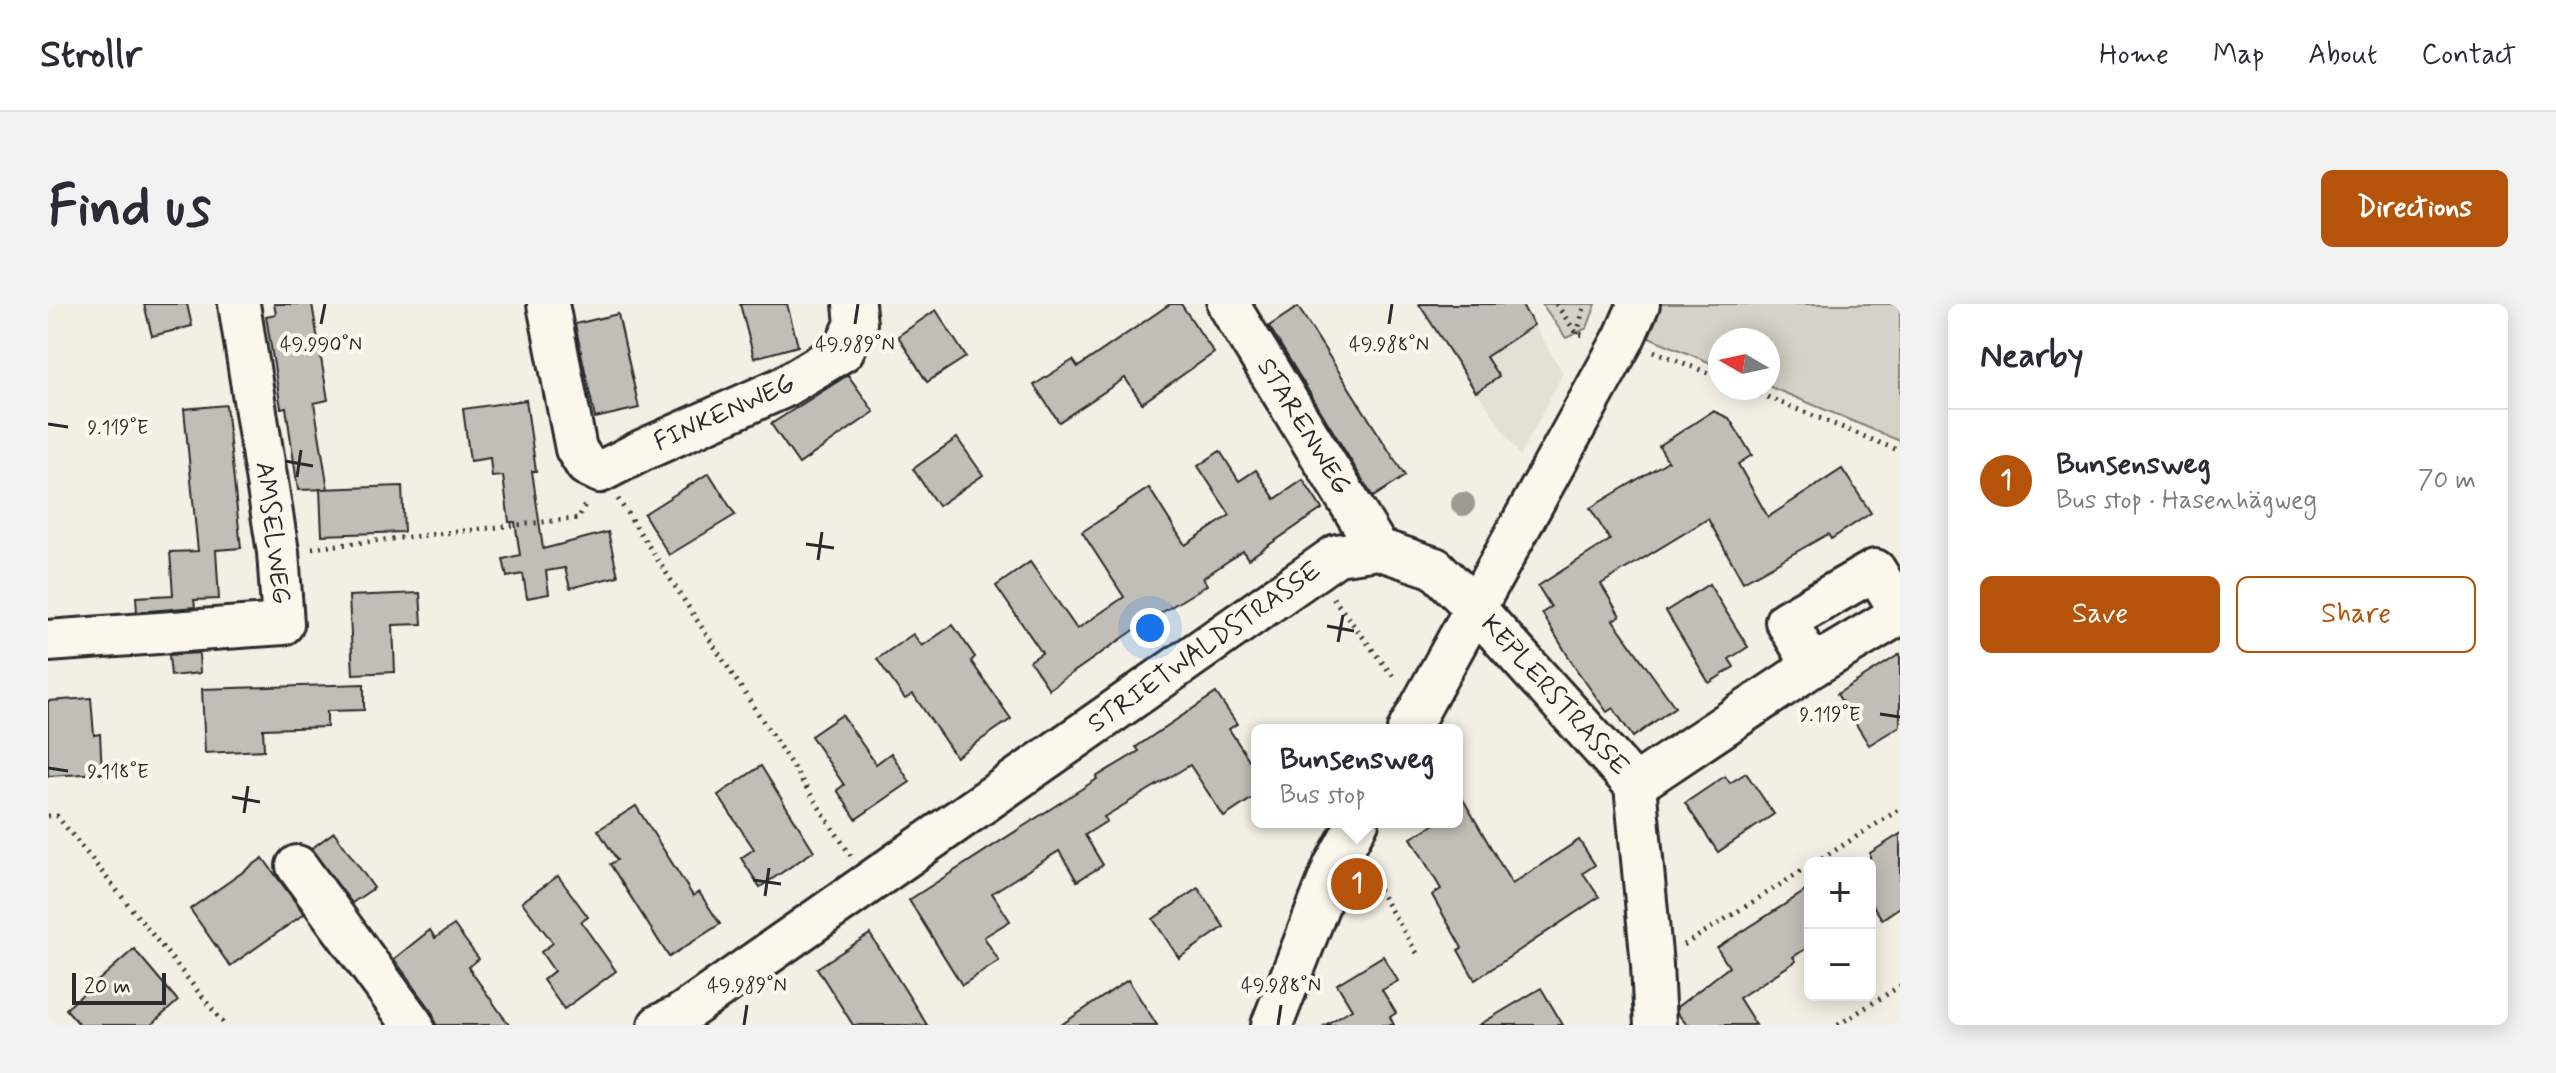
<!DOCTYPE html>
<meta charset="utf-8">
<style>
body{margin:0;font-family:Mynerve,sans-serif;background:#f2f2f3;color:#2b2b33}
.controls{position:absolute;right:24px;bottom:24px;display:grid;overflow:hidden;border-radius:12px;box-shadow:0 4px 20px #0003}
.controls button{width:72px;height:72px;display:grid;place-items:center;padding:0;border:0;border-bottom:2px solid #e1e1e2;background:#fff;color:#2b2b33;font:40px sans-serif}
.compass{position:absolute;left:1660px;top:24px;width:72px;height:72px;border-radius:50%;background:#fff;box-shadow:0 4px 20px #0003;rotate:279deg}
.scale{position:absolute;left:24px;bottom:20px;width:94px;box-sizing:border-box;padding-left:8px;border:4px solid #2b2b2b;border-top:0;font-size:22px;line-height:28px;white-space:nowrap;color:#2b2b2b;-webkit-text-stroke:6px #fbf7ec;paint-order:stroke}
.you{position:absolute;left:1102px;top:324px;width:28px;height:28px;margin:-20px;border:6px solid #fff;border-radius:50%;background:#1a73e8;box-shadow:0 0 0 12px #1a73e833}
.badge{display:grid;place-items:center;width:52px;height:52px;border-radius:50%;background:#b45309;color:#fff;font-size:26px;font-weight:700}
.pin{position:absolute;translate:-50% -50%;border:4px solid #fff;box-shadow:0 2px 8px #0006}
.popup{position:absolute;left:1203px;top:420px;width:212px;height:104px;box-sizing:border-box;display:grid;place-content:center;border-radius:12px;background:#fff;filter:drop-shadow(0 2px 6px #0005);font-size:26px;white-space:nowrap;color:#7c7c81}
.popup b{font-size:30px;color:#2b2b33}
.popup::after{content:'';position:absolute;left:50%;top:100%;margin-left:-16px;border:16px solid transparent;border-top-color:#fff}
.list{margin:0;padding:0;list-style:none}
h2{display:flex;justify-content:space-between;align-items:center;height:104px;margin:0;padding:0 32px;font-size:34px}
h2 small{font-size:26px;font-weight:400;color:#7c7c81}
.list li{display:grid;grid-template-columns:52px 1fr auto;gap:24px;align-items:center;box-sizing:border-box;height:144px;padding:0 32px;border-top:2px solid #e1e1e2}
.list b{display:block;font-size:30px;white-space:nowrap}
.list p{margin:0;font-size:26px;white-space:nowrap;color:#7c7c81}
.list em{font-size:26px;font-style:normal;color:#7c7c81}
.actions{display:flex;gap:16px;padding:24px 32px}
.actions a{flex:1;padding:18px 0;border:2px solid #b45309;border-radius:12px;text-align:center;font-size:28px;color:#b45309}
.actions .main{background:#b45309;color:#fff}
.map{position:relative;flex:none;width:1852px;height:721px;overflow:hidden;border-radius:12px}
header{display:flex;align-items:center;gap:48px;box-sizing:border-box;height:112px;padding:0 40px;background:#fff;border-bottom:2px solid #e1e1e2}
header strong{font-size:38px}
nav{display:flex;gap:44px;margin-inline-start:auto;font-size:28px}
.intro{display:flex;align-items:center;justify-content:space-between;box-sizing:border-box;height:192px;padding:0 48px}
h1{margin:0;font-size:56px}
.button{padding:20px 36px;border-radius:12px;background:#b45309;color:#fff;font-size:28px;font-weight:700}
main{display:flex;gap:48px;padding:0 48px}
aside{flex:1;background:#fff;border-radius:12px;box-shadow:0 4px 20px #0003}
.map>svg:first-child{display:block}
.built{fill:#e4e0d6}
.green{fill:#d5d2c9;stroke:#807e7a;stroke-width:2}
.building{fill:#c0beb6;stroke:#2b2b2b;stroke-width:2}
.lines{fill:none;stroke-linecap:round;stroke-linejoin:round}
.minor-casing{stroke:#2b2b2b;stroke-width:46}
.path{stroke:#2b2b2b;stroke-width:5;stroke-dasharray:2 6;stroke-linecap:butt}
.minor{stroke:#fbf7ec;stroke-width:40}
.tree{fill:#9d9a94}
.ticks{fill:none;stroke:#2b2b2b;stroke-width:3}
.labels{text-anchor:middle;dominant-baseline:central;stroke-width:8;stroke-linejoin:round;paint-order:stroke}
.street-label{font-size:26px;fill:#2b2b2b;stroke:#fbf7ec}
.ticks-label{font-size:20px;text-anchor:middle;fill:#2b2b2b;stroke:#fbf7ec;stroke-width:8;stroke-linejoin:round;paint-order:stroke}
</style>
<header>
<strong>Strollr</strong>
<nav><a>Home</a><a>Map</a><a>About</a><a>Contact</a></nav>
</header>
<div class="intro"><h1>Find us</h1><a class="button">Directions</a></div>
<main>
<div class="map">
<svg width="1852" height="721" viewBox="0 0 1852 721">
<rect width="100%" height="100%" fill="#f3efe4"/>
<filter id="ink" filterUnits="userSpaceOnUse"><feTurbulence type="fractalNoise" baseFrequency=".0125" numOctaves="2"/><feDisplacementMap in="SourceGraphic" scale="16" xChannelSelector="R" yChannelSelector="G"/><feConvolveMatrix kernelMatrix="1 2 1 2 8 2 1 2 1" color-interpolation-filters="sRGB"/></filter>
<g filter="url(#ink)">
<path class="built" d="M1371,0H1473L1515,69L1472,152Z"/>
<g class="green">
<path d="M1494,0H1548L1539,24L1518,34Z"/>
<path d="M1609,0H1852V137L1720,82V36H1672V63L1596,31Z"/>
</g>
<g class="building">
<path d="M96,0H139L144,22L104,32Z"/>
<path d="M226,0H264L280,96L266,99L280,185L250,186L238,103L233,104L218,12L228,10Z"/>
<path d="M692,0H739L750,42L706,54Z"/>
<path d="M1122,0H1133L1166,49L1094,99L1077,74L1011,118L986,81L1025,56L1030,63Z"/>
<path d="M1371,0H1473L1486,21L1438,53L1451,73L1428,88Z"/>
<path d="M1250,3L1357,172L1325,193L1221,22Z"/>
<path d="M888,6L918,53L879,78L850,32Z"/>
<path d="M570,10L591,104L547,114L527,20Z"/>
<path d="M800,71L826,108L751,160L723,120Z"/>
<path d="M478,96L488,167H484L495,245L560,228L570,272L522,284L517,264L498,267L501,290L479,294L475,270L459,273L455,255L472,251L467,218H461L455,172L444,173L442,154L422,157L415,105Z"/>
<path d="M178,101L193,244L168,246L171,295L146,296L147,303L89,308L88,293L125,291L122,248L150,247L136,105Z"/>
<path d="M1665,107L1681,114L1704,151L1690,160L1720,213L1794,165L1823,209L1783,235L1780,230L1695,278L1660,215L1553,280L1572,312L1565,316L1627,403L1585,433L1565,404L1559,408L1528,365L1494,309L1503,303L1490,282L1562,236L1542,204L1620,157L1611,142Z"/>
<path d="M909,134L935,171L890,202L865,165Z"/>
<path d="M1172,147L1191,177L1208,166L1227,195L1255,176L1274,205L1200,255L1195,247L1155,274L1159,281L1095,320L1001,385L982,357L994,349L948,282L982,258L1029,325L1076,293L1034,228L1101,184L1137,241L1182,211L1150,162Z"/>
<path d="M661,169L687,211L621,251L596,210Z"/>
<path d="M354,182L356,228L274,231L272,185Z"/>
<path d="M1661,280L1700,343L1681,355L1686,363L1661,379L1618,307Z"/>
<path d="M372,289L374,320L345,321L347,368L305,370L301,292Z"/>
<path d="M905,321L927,353L923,357L963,415L908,453L865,390L857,395L829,355L865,330L874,342Z"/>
<path d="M151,349L152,369L123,372L121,351Z"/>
<path d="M1852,350V422L1821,441L1789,390Z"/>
<path d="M316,380V406L279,407V423L215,425L216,446L157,449L154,385Z"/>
<path d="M1168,389L1189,420L1181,425L1209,468V491L1176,513L1142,461L1056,513L1059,517L1037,531L1055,561L1029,577L1011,547L944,589L962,617L936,633L951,657L914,681L861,596L1049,475L1048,473L1091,447L1088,443Z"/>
<path d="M43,394L46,431L52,430L54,469L0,472V397Z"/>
<path d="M794,411L828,460L843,449L862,478L808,515L789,486L796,481L763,432Z"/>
<path d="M713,462L766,547L712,583L693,554L706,545L670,491Z"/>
<path d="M1698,469L1726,510L1670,548L1637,499L1677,472L1682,479Z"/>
<path d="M1409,485L1464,580L1531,536L1547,561L1535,569L1551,593L1427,676L1410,646L1414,644L1384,591L1393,585L1363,534L1391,518H1409Z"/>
<path d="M588,502L645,592L651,588L672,620L621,653L562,560L569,556L550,526Z"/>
<path d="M286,528L326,584L304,599L263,545Z"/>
<path d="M1852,530V603L1834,615L1822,597V549Z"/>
<path d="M215,554L256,610L182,662L142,605Z"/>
<path d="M510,572L540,613L533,618L568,667L516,705L495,676L506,667L493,648L505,639L474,598Z"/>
<path d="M1150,584L1176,623L1131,654L1105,615Z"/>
<path d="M1762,584V642L1745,653L1748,657L1691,694L1708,721H1639L1629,709V703L1681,663L1669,644Z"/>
<path d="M406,621L431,655L420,663L461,721H388L384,707L346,655L382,626L387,634Z"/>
<path d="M822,630L879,721H805L769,664Z"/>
<path d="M86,645L130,697L103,721H32L18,705Z"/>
<path d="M1335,652L1350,677L1334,686L1348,709L1342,713L1346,721H1277L1304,705L1289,680Z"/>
<path d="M1080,676L1109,721H1013Z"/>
<path d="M1493,684L1515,721H1431Z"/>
</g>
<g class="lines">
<g class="minor-casing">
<g id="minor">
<path id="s1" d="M500,0L528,145L538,161L552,168L595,146L734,84L795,47L808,20L806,0"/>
<path id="s2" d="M1180,0L1330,245"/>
<path d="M1852,307L1827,266L1738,317L1765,362L1852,310"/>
<path d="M0,337L235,320L230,248L191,0"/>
<path d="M1360,426L1576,34L1591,0"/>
<path d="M1587,481L1765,362"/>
<path d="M249,562L365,721"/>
<path id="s3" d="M611,721L631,712L1289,251L1330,245L1387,264L1426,303L1587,481L1604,661L1607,721"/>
<path d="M1224,721L1286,562L1310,518"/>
</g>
</g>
<g class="path">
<path d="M1508,0L1529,30L1539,31"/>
<path d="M1529,30L1537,0"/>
<path d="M1606,47L1672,74"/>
<path d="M1697,84L1852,147"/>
<path d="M570,195L803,552"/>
<path d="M264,244L531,214L538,198"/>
<path d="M1285,294L1347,375"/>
<path d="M0,512H9L177,721"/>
<path d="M1767,559L1852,505"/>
<path d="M1322,572L1372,654"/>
<path d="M1636,641L1762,562"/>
<path d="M1790,721L1852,682"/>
</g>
<use href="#minor" class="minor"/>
</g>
<circle class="tree" cx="1415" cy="200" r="12"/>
</g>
<path class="ticks" d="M273,20L277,0M807,20L810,0M1341,20L1344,0M0,120L20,123M237,157L265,162M249,173L253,146M758,240L786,244M770,256L774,228M1279,322L1306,327M1290,338L1295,311M1832,410L1852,413M0,464L20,467M184,493L212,498M196,509L200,482M705,576L733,580M717,592L721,564M696,721L699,701M1230,721L1233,701"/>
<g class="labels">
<g class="street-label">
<text stroke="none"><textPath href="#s1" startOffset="320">FINKENWEG</textPath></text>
<text stroke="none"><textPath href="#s2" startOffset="144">STARENWEG</textPath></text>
<text transform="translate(224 229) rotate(83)">AMSELWEG</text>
<text stroke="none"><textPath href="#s3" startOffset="664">STRIETWALDSTRASSE</textPath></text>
<text stroke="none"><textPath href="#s3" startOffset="1102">KEPLERSTRASSE</textPath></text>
</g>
</g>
<g class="ticks-label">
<text x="273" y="47">49.990°N</text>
<text x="807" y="47">49.989°N</text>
<text x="1341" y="47">49.988°N</text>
<text x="70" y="130">9.119°E</text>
<text x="1782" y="417">9.119°E</text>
<text x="70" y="474">9.118°E</text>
<text x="699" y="688">49.989°N</text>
<text x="1233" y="688">49.988°N</text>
</g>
</svg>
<div class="controls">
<button>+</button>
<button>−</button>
</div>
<svg class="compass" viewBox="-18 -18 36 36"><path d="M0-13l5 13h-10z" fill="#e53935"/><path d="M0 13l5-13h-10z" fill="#7c7c81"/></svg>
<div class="scale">20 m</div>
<div class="you"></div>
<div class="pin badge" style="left:1309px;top:580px">1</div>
<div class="popup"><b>Bunsensweg</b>Bus stop</div>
</div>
<aside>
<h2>Nearby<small></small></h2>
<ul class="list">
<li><span class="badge">1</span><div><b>Bunsensweg</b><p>Bus stop · Hasenhägweg</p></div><em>70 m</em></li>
</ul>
<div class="actions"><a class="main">Save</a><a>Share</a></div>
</aside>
</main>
